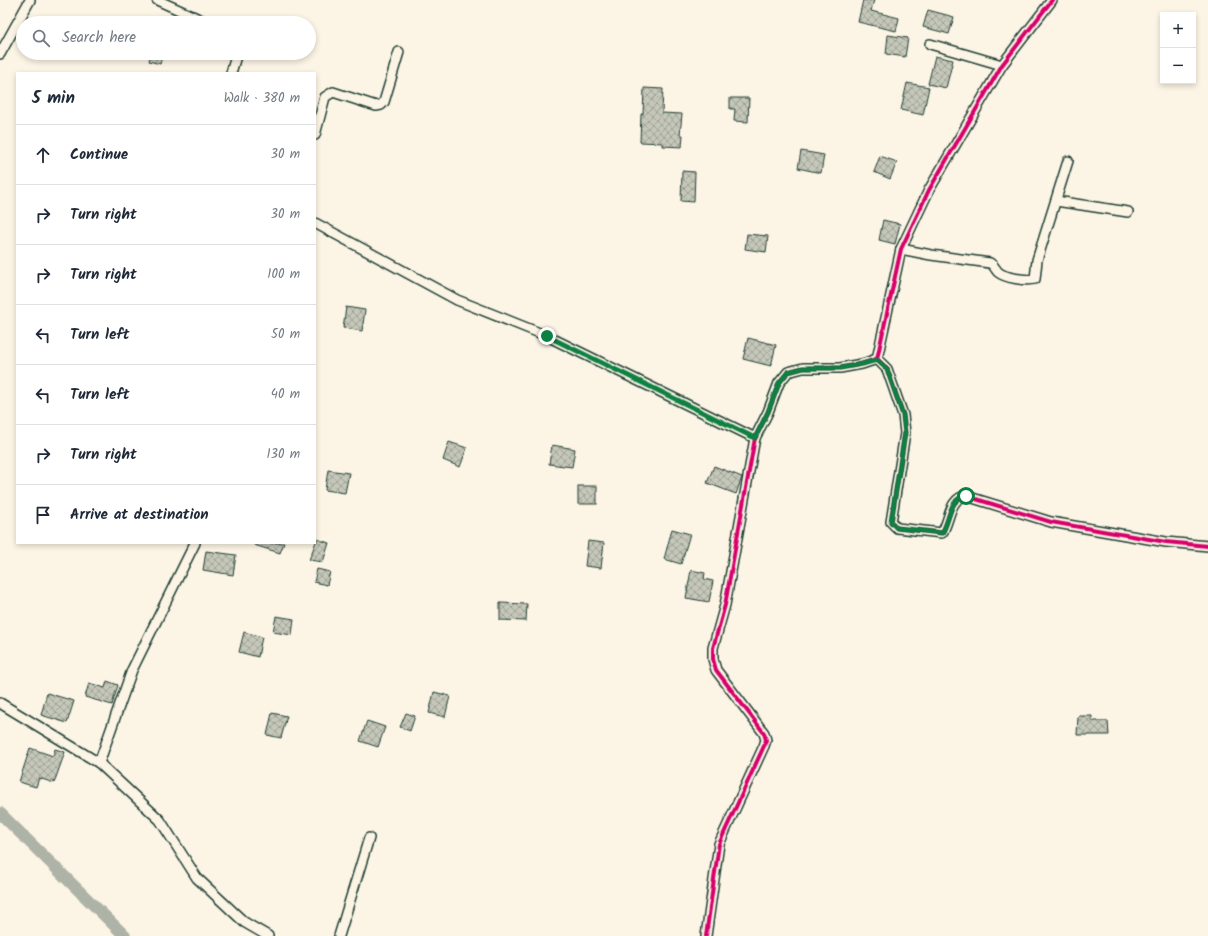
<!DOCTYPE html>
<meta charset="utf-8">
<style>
body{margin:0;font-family:Kalam,sans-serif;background:#f6f6f7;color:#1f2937}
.controls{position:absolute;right:12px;top:12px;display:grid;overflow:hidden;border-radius:0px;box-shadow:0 2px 6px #0003}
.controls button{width:36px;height:36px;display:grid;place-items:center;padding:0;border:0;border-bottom:1px solid #e0e1e3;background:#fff;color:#1f2937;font:20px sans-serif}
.stop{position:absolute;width:12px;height:12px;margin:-9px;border:3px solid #0b8043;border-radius:50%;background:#fff}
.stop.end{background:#0b8043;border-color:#fff;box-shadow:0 1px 4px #0008}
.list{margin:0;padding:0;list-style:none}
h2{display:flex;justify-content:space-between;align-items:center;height:52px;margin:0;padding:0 16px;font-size:17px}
h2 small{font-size:13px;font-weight:400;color:#747a83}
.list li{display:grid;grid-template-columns:26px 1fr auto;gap:12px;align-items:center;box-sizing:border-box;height:60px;padding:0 16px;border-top:1px solid #e0e1e3}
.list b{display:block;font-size:15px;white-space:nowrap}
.list em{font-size:13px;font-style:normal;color:#747a83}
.icon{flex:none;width:22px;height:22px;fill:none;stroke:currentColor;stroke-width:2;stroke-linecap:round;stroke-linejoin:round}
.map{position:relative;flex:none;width:1208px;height:936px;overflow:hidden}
.search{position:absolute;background:#fff;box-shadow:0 2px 6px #0003;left:16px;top:16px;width:300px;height:44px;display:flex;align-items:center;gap:10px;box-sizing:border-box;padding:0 14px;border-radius:22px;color:#747a83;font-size:15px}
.panel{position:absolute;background:#fff;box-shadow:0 2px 6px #0003;left:16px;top:72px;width:300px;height:472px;border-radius:0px}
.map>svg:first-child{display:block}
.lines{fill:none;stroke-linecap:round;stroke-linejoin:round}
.canal{stroke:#aeb3a7;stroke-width:12}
.building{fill:url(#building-cross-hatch);stroke:#1f3d34}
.street-casing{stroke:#1f3d34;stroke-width:12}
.street{stroke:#fcf5e5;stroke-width:9}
.cycleway-casing{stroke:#fcf5e5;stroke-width:6}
.cycleway{stroke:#d6006c;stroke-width:4}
.route{stroke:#0b8043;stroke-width:5}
</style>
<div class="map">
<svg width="1208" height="936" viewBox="0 0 1208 936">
<defs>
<pattern id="building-cross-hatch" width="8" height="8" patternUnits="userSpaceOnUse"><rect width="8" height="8" fill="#c5c7b9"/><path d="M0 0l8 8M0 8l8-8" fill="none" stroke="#9fa397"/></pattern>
</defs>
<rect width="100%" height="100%" fill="#fcf5e5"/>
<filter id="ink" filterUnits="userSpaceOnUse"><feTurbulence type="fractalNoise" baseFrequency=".025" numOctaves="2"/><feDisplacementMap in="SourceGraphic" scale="8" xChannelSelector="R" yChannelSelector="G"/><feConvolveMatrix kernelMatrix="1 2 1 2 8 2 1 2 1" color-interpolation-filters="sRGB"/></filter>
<g filter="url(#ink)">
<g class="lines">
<path class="canal" d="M0,813L125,936"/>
</g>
<g class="building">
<path d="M863,0H874L871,11L899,18L896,31L858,22Z"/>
<path d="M928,10L954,17L949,34L923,27Z"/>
<path d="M888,35L908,38L905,57L886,54Z"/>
<path d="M151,53H163L160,64L149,61Z"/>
<path d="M935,56L953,60L946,88L928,84Z"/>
<path d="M907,83L929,87L923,115L901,110Z"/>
<path d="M644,88L663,89L662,113L682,114L680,135H683L682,147L663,146V143L640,142L641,114H643Z"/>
<path d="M730,98H749L748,122L734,121L735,109H730Z"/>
<path d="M801,151L824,155L821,173L798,168Z"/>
<path d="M880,156L897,162L890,179L874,172Z"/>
<path d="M682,171L695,172L694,202L681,201Z"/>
<path d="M883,220L900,224L895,244L879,240Z"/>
<path d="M747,234L768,236L766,252L745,249Z"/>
<path d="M346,307L365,310L362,331L343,328Z"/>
<path d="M748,338L776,345L771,366L743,359Z"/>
<path d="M449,442L467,448L460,467L443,460Z"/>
<path d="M552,445L575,449L572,467L549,464Z"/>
<path d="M714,466L742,477L736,494L707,483Z"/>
<path d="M328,470L349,473L345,493L325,490Z"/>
<rect x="578" y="486" width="19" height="18"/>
<path d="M672,529L690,534L681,564L664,559Z"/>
<path d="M317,539L329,543L323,562L309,560Z"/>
<path d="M588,541L604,543L601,568L585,566Z"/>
<path d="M255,543H284L280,553L254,545Z"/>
<path d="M206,551L236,555L233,575L203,570Z"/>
<path d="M317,569L330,572L327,585L314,582Z"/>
<path d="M691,570L705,573L704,579L713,581L709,602L686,598Z"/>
<path d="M500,603L527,604L526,621L500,620Z"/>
<path d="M276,616L294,619L292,635L273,632Z"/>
<path d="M244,632L262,637L258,657L239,652Z"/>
<path d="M107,681L118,685L112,705L85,697L89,683L105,688Z"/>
<path d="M434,692L450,696L445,717L429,713Z"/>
<path d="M47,693L74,701L67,723L41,715Z"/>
<path d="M272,713L287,716L281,738L267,735Z"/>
<path d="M406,713L415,716L410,731L400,727Z"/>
<path d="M1078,716H1092V721H1108L1109,735H1077Z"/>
<path d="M367,721L385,727L378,747L360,741Z"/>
<path d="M30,748L53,756L55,749L65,752L54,783L39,778L36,787L19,782Z"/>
</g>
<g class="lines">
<g class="street-casing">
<g id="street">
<path d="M157,0L208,23"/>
<path d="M1052,0L1002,65L929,190L901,249L877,359L887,369L903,415L905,433L891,522L897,528L942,533C950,521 949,498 966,496L1051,522L1166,542L1208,546"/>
<path d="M930,44L1002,65"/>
<path d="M0,54L30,0"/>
<path d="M231,73L236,56L234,53"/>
<path d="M315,135L325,97L333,92L376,106L381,105L384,102L399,52"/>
<path d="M1056,201L1128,212"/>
<path d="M315,223L457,300L547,336L755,438"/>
<path d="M901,249L931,255L990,263C994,265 995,269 998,272C1005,278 1026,281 1035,279L1037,260L1068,161"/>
<path d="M0,703L99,763L160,820L197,878L244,922L268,936"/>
<path d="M99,763L132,670L195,543"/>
<path d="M339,936L369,838"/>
<path d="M706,936L719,844L764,746L766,740L764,733L716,670L713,659V648L725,605L755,438L768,412L779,383L788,372L803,368H840L862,364L877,359"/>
</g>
</g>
<use href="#street" class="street"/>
<g class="cycleway-casing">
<g id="cycleway">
<path d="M1052,0L1002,65L929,190L901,249L877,359L887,369L903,415L905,433L891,522L897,528L942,533C950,521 949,498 966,496L1051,522L1166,542L1208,546"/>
<path d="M706,936L719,844L764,746L766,740L764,733L716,670L713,659V648L725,605L755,438L768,412L779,383L788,372L803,368H840L862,364L877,359"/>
</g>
</g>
<use href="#cycleway" class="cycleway"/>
</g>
</g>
<g class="lines" filter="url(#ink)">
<path class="route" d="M547,336L755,438L768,412L779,383L788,372L803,368H840L862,364L877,360L887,369L903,415L905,433L891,522L897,528L942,533C950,521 949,498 966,496"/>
</g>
</svg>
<div class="controls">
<button>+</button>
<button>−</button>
</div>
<div class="stop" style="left:966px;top:496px"></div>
<div class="stop end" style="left:547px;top:336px"></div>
<div class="search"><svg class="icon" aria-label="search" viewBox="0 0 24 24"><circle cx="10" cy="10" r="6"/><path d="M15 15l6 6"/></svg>Search here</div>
<section class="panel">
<h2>5 min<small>Walk · 380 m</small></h2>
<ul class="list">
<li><svg class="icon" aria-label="ahead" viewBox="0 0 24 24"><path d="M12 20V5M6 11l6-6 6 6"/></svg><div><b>Continue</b></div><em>30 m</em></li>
<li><svg class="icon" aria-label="right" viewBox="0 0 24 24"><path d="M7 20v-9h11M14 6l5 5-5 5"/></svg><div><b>Turn right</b></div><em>30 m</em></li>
<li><svg class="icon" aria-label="right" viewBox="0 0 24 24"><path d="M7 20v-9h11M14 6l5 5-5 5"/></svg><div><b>Turn right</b></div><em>100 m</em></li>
<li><svg class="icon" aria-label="left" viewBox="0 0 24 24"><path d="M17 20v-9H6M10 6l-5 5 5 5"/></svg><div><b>Turn left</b></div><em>50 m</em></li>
<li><svg class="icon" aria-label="left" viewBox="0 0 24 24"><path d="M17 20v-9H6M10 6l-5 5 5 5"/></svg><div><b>Turn left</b></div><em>40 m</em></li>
<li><svg class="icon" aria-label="right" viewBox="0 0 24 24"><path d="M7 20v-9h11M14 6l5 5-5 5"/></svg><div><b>Turn right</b></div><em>130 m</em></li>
<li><svg class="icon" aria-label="arrive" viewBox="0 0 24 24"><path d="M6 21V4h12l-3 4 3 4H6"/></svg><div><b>Arrive at destination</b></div></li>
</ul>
</section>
</div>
